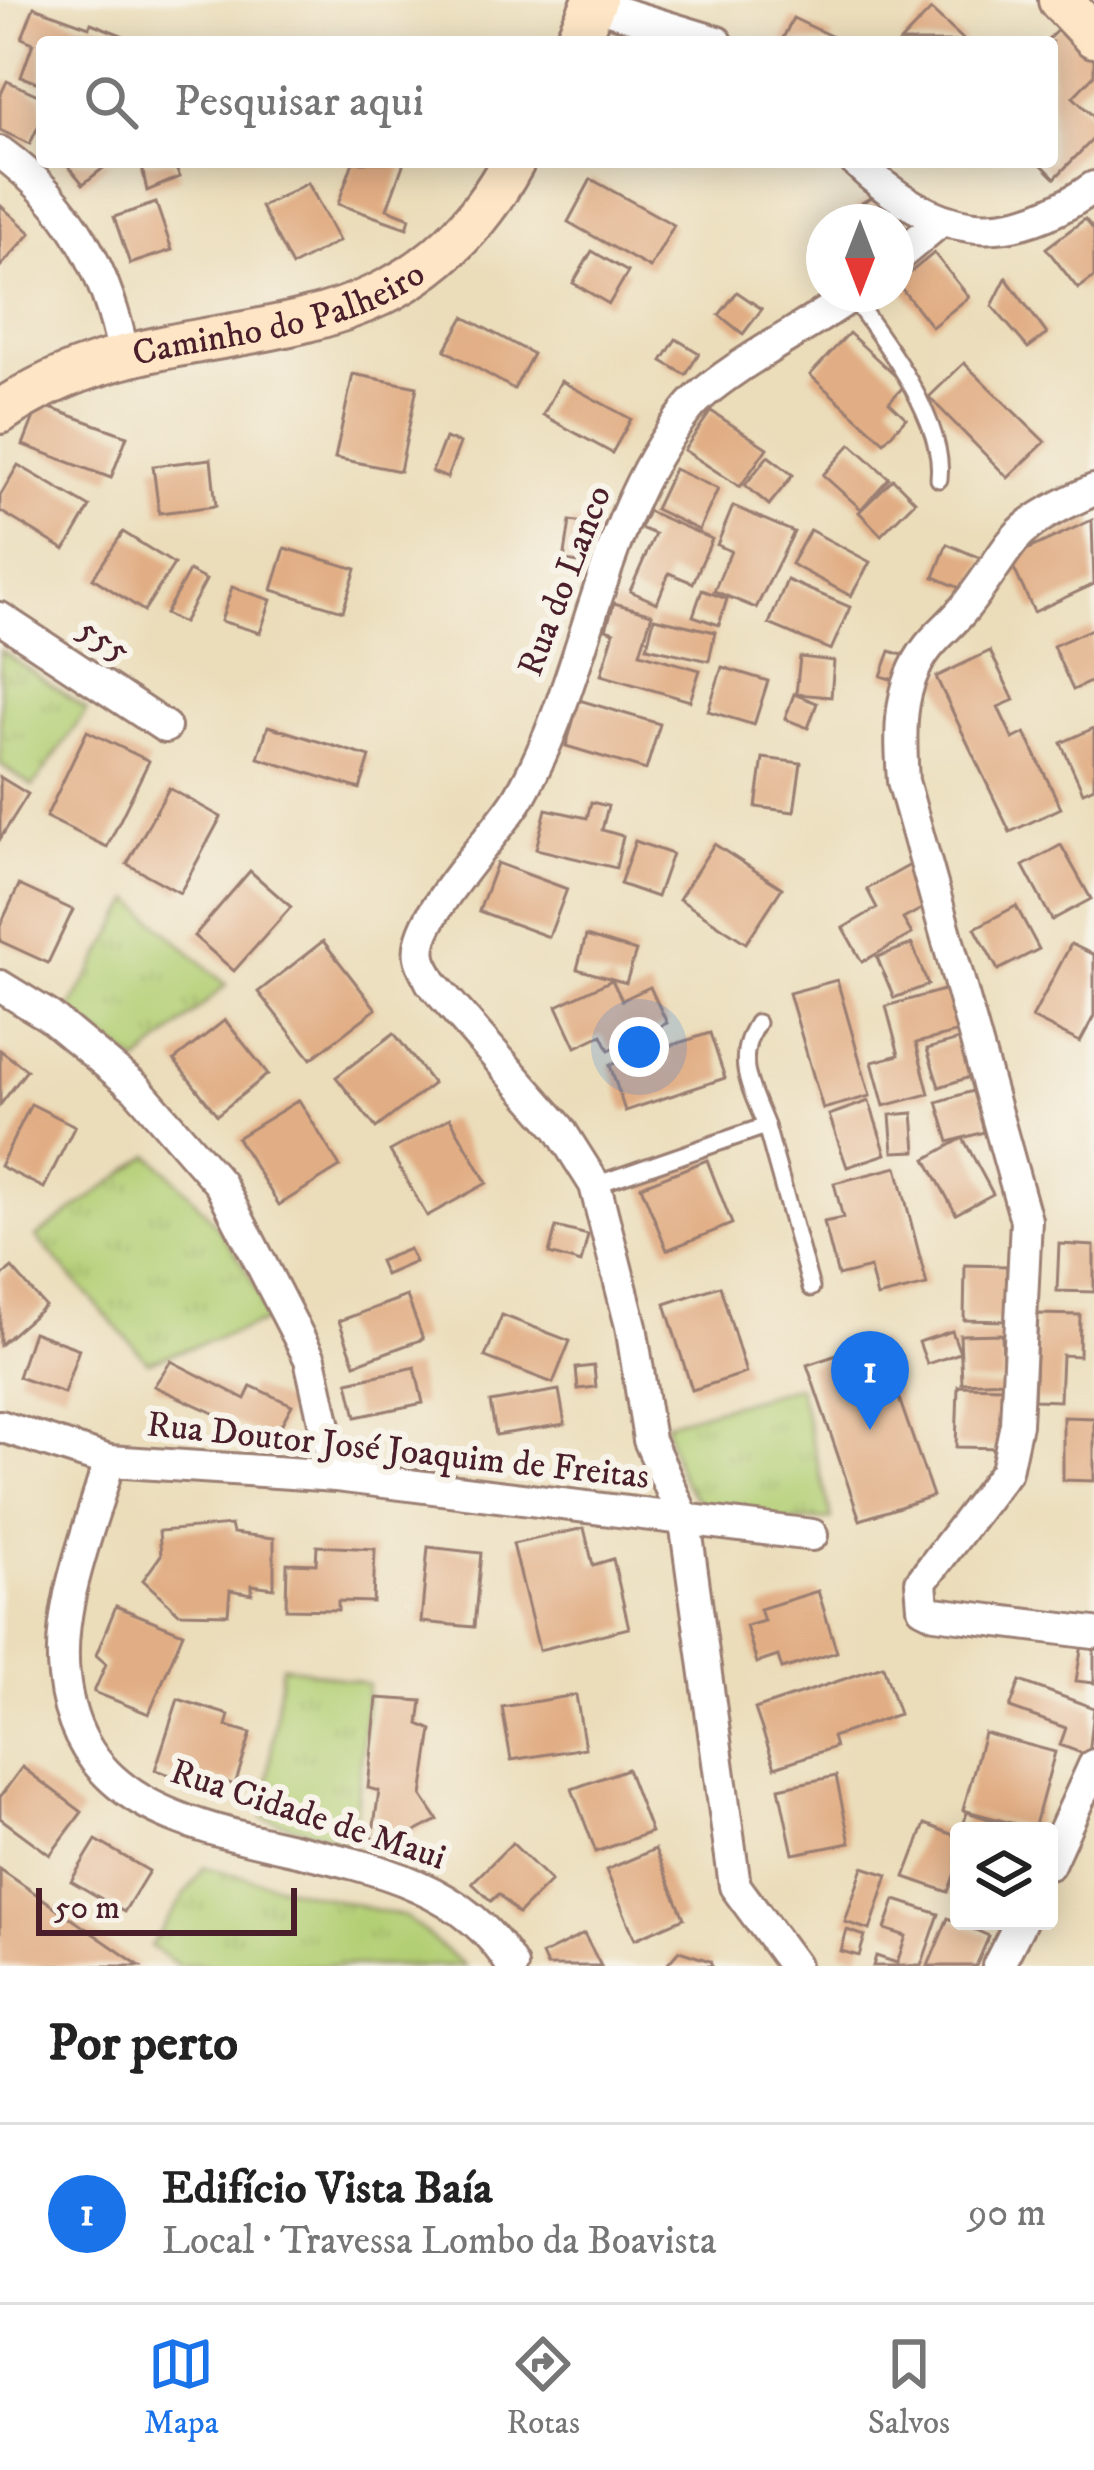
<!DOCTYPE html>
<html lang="pt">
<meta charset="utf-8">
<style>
body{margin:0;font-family:"IM FELL DW Pica",serif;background:#f2f2f2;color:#222}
.controls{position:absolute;right:36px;bottom:36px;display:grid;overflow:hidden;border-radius:12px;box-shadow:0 6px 30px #0003}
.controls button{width:108px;height:108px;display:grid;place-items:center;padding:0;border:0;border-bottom:3px solid #e0e0e0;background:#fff;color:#222;font:60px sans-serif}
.compass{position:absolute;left:806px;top:204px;width:108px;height:108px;border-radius:50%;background:#fff;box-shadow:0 6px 30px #0003;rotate:180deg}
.scale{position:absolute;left:36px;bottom:30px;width:261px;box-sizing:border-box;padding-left:12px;border:6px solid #4a1f2b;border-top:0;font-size:33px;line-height:42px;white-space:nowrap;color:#4a1f2b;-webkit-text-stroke:9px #f7f3e8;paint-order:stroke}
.you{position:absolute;left:639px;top:1047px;width:42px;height:42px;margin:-30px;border:9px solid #fff;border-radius:50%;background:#1a73e8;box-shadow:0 0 0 18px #1a73e833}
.badge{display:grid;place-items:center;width:78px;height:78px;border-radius:50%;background:#1a73e8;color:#fff;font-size:39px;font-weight:700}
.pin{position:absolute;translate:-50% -99px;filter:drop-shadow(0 3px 6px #0008)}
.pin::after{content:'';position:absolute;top:63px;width:42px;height:36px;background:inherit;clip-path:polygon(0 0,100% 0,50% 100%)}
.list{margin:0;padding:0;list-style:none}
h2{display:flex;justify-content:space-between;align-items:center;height:156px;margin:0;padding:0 48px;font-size:51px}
h2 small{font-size:39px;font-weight:400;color:#767676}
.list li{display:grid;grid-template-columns:78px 1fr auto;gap:36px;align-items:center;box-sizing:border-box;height:180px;padding:0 48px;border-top:3px solid #e0e0e0}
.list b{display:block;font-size:45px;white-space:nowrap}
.list p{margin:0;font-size:39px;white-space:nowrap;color:#767676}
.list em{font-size:39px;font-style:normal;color:#767676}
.icon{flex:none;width:66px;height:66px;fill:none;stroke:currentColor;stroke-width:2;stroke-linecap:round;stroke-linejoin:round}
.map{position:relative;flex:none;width:1094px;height:1966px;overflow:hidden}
.search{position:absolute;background:#fff;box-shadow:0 6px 30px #0003;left:36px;right:36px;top:36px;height:132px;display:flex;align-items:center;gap:30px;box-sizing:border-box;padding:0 42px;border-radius:12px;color:#767676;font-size:45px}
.sheet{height:336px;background:#fff}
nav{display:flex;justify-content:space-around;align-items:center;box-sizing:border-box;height:168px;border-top:3px solid #e0e0e0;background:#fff;font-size:33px;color:#767676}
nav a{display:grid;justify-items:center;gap:6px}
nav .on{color:#1a73e8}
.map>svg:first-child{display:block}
.grass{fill:url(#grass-tufts);stroke:#7e7750;stroke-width:3}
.building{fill:#e1ad84}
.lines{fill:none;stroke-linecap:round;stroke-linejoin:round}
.lane-casing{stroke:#9a7e72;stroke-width:21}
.street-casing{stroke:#9a7e72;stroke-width:36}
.secondary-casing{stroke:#9a7e72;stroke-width:48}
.lane{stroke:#fff;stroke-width:15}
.street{stroke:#fff;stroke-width:30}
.secondary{stroke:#fde5c5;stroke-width:42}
.labels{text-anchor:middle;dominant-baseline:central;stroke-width:12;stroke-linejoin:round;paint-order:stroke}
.street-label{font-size:36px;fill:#4a1f2b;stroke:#f7f3e8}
</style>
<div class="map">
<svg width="1094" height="1966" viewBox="0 0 1094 1966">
<defs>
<pattern id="grass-tufts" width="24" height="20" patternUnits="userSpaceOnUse" patternTransform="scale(3)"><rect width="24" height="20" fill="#b3cf75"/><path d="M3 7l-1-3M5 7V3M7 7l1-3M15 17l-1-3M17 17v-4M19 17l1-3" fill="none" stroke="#9bb165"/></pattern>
</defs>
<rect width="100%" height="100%" fill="#f7f3e8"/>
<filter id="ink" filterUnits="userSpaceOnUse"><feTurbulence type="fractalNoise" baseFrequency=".00833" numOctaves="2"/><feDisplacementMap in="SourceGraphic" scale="24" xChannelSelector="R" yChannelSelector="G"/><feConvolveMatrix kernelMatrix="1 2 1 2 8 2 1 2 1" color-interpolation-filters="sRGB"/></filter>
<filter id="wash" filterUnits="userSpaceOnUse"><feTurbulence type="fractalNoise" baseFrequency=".004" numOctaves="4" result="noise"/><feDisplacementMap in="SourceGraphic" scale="48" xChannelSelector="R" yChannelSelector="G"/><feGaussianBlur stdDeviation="2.7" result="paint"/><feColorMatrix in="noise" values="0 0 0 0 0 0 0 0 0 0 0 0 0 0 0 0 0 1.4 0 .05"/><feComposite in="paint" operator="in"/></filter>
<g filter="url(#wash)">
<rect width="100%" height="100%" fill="#ebddba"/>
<g class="grass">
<path d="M0,650L87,710L33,787L0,764Z"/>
<path d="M132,900L226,985L138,1063L69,1011Z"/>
<path d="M150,1155C203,1203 243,1253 270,1320L148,1362L36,1237Z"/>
<path d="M798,1386L832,1519C735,1524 685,1534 666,1423Z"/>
<path d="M282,1665L368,1684L354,1843L263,1818Z"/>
<path d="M204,1867L406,1917L465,1966H179L150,1946Z"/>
</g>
<g id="blocks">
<g class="building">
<path d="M34,7L89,27L91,23L139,42H42V84L21,77L33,43L22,38Z"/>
<path d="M931,10L966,42H900Z"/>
<path d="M793,18L833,37L831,42H781Z"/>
<path d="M1066,22L1094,49V75L1073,97L1094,117V138L1055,178L1039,162H1052V42H1045Z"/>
<path d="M7,81L42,97V118L30,144L0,130V96Z"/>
<path d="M65,162H111L83,184Z"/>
<path d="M141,162H173L180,177L147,191Z"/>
<path d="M353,162H404L387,209L410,218L407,228L338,204Z"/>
<path d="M591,179L674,225L650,268L568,222Z"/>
<path d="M308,183L339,241L292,266L261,207Z"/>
<path d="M885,190L907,230L896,236V222H862L854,207Z"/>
<path d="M156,203L172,250L130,264L114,217Z"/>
<path d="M0,205L31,233L0,267Z"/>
<path d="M1085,219L1094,230V277L1078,289L1046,248Z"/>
<path d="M592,251L628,272L609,304L573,283Z"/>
<path d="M934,253L969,297L932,327L897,283Z"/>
<path d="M1006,278L1047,334L1028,348L992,306Z"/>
<path d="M737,292L762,309L743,334L719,315Z"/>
<path d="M464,317L533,354L514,389L445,350Z"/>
<path d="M849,333L905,385L889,402L906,418L884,442L810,375Z"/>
<path d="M676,339L699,353L686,375L662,361Z"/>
<path d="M964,363L1045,442L1008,478L929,397Z"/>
<path d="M353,374L417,387L400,471L335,458Z"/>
<path d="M561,381L631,419L612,453L543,415Z"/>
<path d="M39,404L127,436L111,478L23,445Z"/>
<path d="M711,411L767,448L740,487L684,450Z"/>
<path d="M445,438L460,443L447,478L432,472Z"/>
<path d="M851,444L889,478L861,509L823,475Z"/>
<path d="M768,456L793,475L769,505L745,485Z"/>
<path d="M211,459L216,506L159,513L153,466Z"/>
<path d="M18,465L90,507L65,550L0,511V496Z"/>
<path d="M674,469L718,489L699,530L655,509Z"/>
<path d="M893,479L915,501L881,535L859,512Z"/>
<path d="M733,506L794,532L756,608L714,591L731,551L717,545Z"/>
<path d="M648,511L712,539L693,583L669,573L657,603L630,591L655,534L640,528Z"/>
<path d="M1092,520L1094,584L1034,612L1009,558Z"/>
<path d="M570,521L603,526L597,565L564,561Z"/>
<path d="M810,530L870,562L851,596L791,564Z"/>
<path d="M123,532L174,564L144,611L93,578Z"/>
<path d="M947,544L985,560L971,593L934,577Z"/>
<path d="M285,548L356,569L343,611L272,590Z"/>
<path d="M189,571L206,580L183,623L165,614Z"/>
<path d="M787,580L850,607L831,650L769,624Z"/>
<path d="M232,587L271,600L260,633L221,621Z"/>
<path d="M702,590L727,599L719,625L693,616Z"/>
<path d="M614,603L652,614L640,653L700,670L690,701L601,675L614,632L606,629Z"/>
<path d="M654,618L715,632L709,661L647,647Z"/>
<path d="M1094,628V680L1073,690L1053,646Z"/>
<path d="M890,651L912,658L903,683L881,676Z"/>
<path d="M990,651L1014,700L998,707L1013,739L1025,733L1061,808L1010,832L936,677Z"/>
<path d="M800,657L834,661L831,697L796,694Z"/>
<path d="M722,667L768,681L754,725L708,711Z"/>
<path d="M794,694L817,703L808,728L785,719Z"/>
<path d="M579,700L660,724L646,770L566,746Z"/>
<path d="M268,726L370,757L360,789L258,758Z"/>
<path d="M1094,728V787L1083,792L1061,743Z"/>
<path d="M87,731L149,761L107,847L46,817Z"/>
<path d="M763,758L801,763L794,812L756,807Z"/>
<path d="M0,777L28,794L0,839Z"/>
<path d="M169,788L221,817L180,893L127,864Z"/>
<path d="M591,802L608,806L602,830L623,836L616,868L536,849L546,809L587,818Z"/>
<path d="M635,841L672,854L657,897L620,884Z"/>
<path d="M714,844L782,888L746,943L679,899Z"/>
<path d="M1061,845L1091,899L1052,920L1023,866Z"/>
<path d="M497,863L567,889L549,937L479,911Z"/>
<path d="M912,864L934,902L903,919L912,934L862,962L843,928L877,908L867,889Z"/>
<path d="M250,871L291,907L234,971L194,936Z"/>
<path d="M19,885L73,910L48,963L0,941V926Z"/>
<path d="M1016,906L1039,949L998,970L975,928Z"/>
<path d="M586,936L636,951L626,983L577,969Z"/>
<path d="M323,941L376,1009L311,1059L258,992Z"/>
<path d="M912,944L928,985L894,998L877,957Z"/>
<path d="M1071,944L1094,955V1016L1080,1042L1032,1018Z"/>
<path d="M612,980L622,1000L650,987L667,1023L609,1050L602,1035L576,1047L557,1006Z"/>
<path d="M837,980L870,1096L823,1109L789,993Z"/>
<path d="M947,989L959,1032L916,1043L929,1094L884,1106L872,1062L899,1055L886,1006Z"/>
<path d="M225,1020L268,1074L217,1115L174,1060Z"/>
<path d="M394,1033L433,1084L376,1128L336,1077Z"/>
<path d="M710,1033L725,1078L625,1111L610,1065Z"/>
<path d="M965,1038L976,1075L939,1087L927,1049Z"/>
<path d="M0,1050L27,1070L0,1105Z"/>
<path d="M979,1089L991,1130L949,1142L937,1102Z"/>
<path d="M299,1100L340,1167L279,1205L237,1138Z"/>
<path d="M869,1101L886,1154L847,1167L829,1115Z"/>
<path d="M31,1104L75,1126L44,1188L0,1166Z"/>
<path d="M913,1113L916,1151L893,1152L890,1115Z"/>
<path d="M450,1118L487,1183L427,1216L390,1151Z"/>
<path d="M963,1138L993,1194L956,1214L926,1159Z"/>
<path d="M707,1160L732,1224L667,1250L641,1186Z"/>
<path d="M897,1167L927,1285L877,1297L870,1268L838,1276L824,1222L843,1218L834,1183Z"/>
<path d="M556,1227L588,1235L581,1263L549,1254Z"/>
<path d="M1059,1244L1094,1246V1292L1057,1291Z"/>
<path d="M409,1249L415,1262L385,1275L379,1261Z"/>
<path d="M965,1265L1007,1266L1006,1321L964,1320Z"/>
<path d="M12,1268L45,1306L0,1345V1278Z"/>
<path d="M720,1286L746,1373L692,1390L665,1304Z"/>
<path d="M407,1296L423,1339L355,1364L339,1321Z"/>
<path d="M1038,1314L1080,1315L1079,1356L1062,1355L1060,1401L1034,1400Z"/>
<path d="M502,1315L570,1341L553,1383L485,1357Z"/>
<path d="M952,1331L960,1353L927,1364L919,1342Z"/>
<path d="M33,1332L79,1349L64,1393L18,1377Z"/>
<path d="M1002,1334L1004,1381L962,1383L960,1335Z"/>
<path d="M879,1341L933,1496L860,1520L807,1365Z"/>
<path d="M171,1361L245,1399L251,1386L292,1405L273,1440L154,1386Z"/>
<path d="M594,1366L596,1387L578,1389L576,1368Z"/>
<path d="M415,1367L423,1403L356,1417L348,1382Z"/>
<path d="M958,1386L1003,1387L1002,1448L956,1447Z"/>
<path d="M559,1390L565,1424L496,1435L490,1402Z"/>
<path d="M1063,1417L1094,1418V1481L1063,1480Z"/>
<path d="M231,1525L233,1533L274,1538V1588L252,1585V1594L230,1590L228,1614L179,1613L143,1580L161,1555L159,1531Z"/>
<path d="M584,1528L593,1565L613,1559L629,1628L539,1650L513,1544Z"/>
<path d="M317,1546L375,1549L373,1602L338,1601V1610L286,1609L287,1563L316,1564Z"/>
<path d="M428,1547L481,1553L474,1627L421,1622Z"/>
<path d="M818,1591L837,1652L782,1669L778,1656L757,1663L746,1626L764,1621L760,1609Z"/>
<path d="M116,1606L183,1633L149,1714L94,1692L106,1664L96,1655Z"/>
<path d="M1082,1644L1094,1646V1683L1076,1681Z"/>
<path d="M883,1666L899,1714L832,1737L835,1747L775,1767L755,1709Z"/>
<path d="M1020,1681L1094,1708L1089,1756L1060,1745L1066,1728L1010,1708Z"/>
<path d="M576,1695L585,1748L511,1760L502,1707Z"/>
<path d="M377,1698L422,1701L419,1724L432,1730L422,1796L438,1820L396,1842L372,1839L379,1791L368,1788Z"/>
<path d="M178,1699L229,1715L226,1726L251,1733L235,1785L209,1777L206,1787L155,1770Z"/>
<path d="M984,1733L1055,1752L1034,1829L963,1810Z"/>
<path d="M22,1767L82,1812L50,1855L0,1818V1797Z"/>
<path d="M627,1769L651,1832L596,1852L572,1789Z"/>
<path d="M836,1776L850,1843L793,1854L779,1788Z"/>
<path d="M967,1812L1013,1827L1012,1831L963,1826Z"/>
<path d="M925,1824L959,1837V1862L948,1892L905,1877Z"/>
<path d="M96,1840L149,1871L124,1912L71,1881Z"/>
<path d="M512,1843L551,1881L518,1914L499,1894L491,1901L472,1883Z"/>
<path d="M655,1849L684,1918L635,1939L606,1870Z"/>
<path d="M863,1867L888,1875L870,1930L845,1922Z"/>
<path d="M0,1869L124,1955L140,1966H0Z"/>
<path d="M895,1900L939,1914L921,1966H873L876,1956L897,1963L906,1936L885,1929Z"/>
<path d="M948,1918L989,1936L976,1966H928Z"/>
<path d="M847,1930L865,1936L859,1956L841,1951Z"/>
<path d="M584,1934L601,1966H547L542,1955Z"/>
<path d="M679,1951L710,1961L712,1966H666Z"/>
</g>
</g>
</g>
<g filter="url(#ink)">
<use href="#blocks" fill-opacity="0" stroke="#9a7e72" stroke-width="3"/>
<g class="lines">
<g class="lane-casing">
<g id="lane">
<path d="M851,296C885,341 946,423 939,479"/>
<path d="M757,1023C733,1060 751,1088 766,1126"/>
<path d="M595,1185L766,1126L811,1288"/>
</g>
</g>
<g class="street-casing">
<g id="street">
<path d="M595,5L717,42"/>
<path d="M0,152C72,204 107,271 124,357"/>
<path d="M856,162C933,235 1003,252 1094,187"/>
<path d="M896,258L938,223"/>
<path d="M1094,490C1004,530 1022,534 966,606C955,621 940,632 928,647C897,687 900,734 903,781L1026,1220L1016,1424L1006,1471L921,1582L923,1607L935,1613L1094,1633"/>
<path d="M0,618L165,727"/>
<path d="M0,986L49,1016L136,1088L220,1184L310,1359L336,1476"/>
<path d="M0,1426L109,1461L336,1476L812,1535"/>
<path d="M109,1461C91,1528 56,1605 64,1676C87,1903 414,1794 512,1966"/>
<path d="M1049,1864L1094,1765"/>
<path d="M794,1966L735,1886L685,1521L649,1440L631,1326L595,1185L559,1128L431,982C428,975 421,965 420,957C412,918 499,833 520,796C589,675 598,520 688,409C718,372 811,326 854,294"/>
<path d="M998,1966L1021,1921"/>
</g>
</g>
<g class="secondary-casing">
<g id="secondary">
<path d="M1060,0L1094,36"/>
<path d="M576,42L595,0"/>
<path id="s1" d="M0,412C175,290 389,391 513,162"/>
</g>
</g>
<use href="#lane" class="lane"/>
<use href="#street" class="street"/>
<use href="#secondary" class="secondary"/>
</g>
</g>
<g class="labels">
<g class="street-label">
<text stroke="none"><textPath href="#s1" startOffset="297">Caminho do Palheiro</textPath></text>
<text transform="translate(565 581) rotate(-69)">Rua do Lanco</text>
<text transform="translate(104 640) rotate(33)">555</text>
<text transform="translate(398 1451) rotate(6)">Rua Doutor José Joaquim de Freitas</text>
<text transform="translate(308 1815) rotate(18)">Rua Cidade de Maui</text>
</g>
</g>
</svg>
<div class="controls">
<button><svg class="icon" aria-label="layers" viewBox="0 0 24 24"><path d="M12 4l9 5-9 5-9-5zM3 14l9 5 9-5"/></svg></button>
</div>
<svg class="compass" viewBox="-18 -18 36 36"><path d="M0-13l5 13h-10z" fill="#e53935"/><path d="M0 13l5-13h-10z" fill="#767676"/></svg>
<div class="scale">50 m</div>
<div class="you"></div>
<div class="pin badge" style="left:870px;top:1430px">1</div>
<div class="search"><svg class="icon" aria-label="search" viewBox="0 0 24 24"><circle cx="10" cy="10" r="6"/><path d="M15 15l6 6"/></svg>Pesquisar aqui</div>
</div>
<section class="sheet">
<h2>Por perto<small></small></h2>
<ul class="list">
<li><span class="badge">1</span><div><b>Edifício Vista Baía</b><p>Local · Travessa Lombo da Boavista</p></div><em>90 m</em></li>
</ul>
</section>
<nav>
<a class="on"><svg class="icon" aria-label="map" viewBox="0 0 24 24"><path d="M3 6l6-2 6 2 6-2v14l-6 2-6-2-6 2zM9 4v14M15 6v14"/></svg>Mapa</a>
<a><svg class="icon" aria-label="directions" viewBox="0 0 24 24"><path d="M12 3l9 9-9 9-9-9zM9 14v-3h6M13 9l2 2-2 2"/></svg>Rotas</a>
<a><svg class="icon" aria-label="saved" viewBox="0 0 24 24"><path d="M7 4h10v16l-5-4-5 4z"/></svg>Salvos</a>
</nav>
